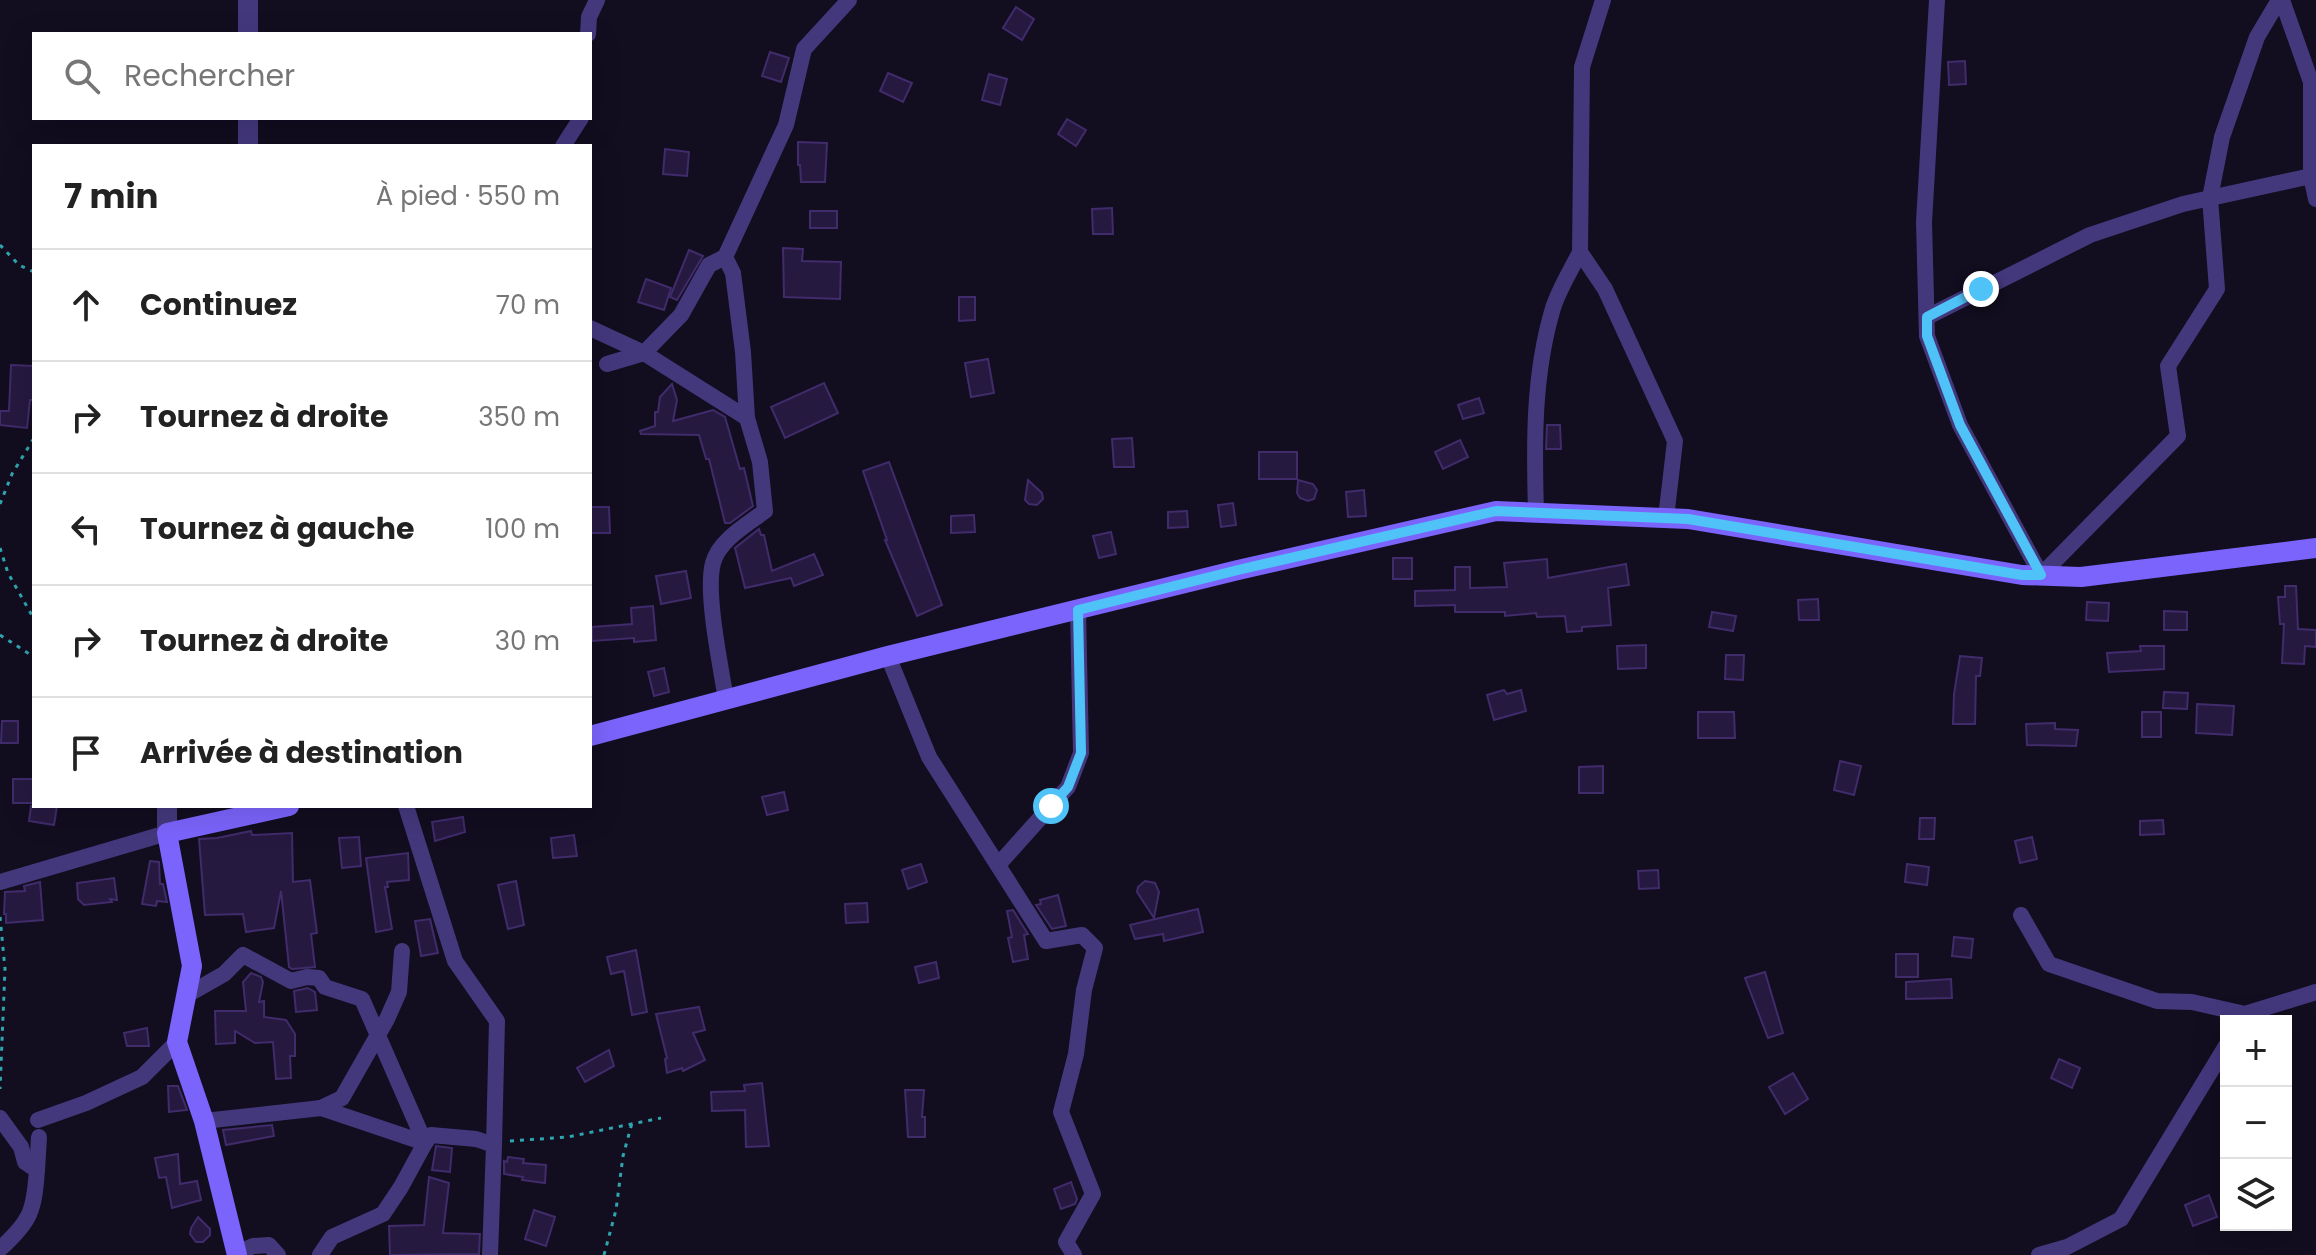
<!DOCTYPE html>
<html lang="fr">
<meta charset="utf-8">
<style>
body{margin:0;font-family:Poppins,sans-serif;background:#f2f2f2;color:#222}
.controls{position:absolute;right:24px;bottom:24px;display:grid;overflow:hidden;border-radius:0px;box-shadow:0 8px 32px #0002}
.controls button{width:72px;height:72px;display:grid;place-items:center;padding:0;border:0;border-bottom:2px solid #e0e0e0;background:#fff;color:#222;font:40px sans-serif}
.stop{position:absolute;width:24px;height:24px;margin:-18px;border:6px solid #4fc3f7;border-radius:50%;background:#fff}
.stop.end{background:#4fc3f7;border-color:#fff;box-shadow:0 2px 8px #0008}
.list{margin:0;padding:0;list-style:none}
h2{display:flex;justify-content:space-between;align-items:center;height:104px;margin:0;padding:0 32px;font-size:34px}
h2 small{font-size:26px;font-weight:400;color:#767676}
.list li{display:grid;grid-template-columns:52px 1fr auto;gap:24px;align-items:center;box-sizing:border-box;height:112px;padding:0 32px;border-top:2px solid #e0e0e0}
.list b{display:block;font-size:30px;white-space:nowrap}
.list em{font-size:26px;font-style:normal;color:#767676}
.icon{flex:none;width:44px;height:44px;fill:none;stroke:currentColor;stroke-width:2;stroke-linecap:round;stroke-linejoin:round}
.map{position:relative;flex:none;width:2316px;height:1255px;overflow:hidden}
.search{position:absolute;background:#fff;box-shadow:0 8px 32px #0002;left:32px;top:32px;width:560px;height:88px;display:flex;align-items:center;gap:20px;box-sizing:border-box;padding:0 28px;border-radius:0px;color:#767676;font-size:30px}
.panel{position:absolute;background:#fff;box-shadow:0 8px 32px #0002;left:32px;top:144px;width:560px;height:664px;border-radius:0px}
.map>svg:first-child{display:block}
.building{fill:#261940;stroke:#402b6b;stroke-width:2}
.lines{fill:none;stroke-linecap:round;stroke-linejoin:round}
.path{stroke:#2fa6af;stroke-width:3;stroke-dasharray:4 6;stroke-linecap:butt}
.minor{stroke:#44387d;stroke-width:16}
.tertiary{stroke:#44387d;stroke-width:20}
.secondary{stroke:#7b64fc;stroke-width:20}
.route{stroke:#4fc3f7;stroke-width:10}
</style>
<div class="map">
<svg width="2316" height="1255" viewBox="0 0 2316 1255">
<rect width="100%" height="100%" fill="#120d1f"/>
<g class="building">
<path d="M1016,7L1034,19L1022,40L1003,28Z"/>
<path d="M770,52L789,58L781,82L762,76Z"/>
<path d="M1965,61L1966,84L1949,85L1948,62Z"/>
<path d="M888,73L912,83L903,102L880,91Z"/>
<path d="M989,74L1007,79L1000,105L982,100Z"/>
<path d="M1067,119L1086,130L1076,146L1058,134Z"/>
<path d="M798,142L827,143L825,182H801L800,165H798Z"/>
<path d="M665,149L689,152L687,176L663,174Z"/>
<path d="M1112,208L1113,234H1093L1092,209Z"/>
<rect x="810" y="211" width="27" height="17"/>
<path d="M783,248L803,249L802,261L841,262L840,299L784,297Z"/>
<path d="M689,250L703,256L677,300L670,297Z"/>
<path d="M646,279L671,288L664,310L638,302Z"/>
<path d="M959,297H975V320L959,321Z"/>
<path d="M988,359L994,393L971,397L965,363Z"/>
<path d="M11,365L34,366V400H30L27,428L0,425V411H9Z"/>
<path d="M824,383L838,413L785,438L771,407Z"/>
<path d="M672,384L677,400L673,421L713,410L725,417L740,469L744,468L753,506L730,523H725L709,459H706L699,435L641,434L640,431L655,426V412H658L660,397Z"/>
<path d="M1479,398L1484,413L1463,419L1458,405Z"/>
<path d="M1547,425H1560L1561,449H1546Z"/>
<path d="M1132,438L1134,467H1114L1112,439Z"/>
<path d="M1460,440L1468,457L1443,469L1435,452Z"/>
<rect x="1259" y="452" width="38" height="27"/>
<path d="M889,462L942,605L917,616L885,540H887L863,471Z"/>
<path d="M1028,480L1042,493L1043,499L1037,505L1029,504L1025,500Z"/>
<path d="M1298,480L1313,484L1317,490L1314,499L1308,501L1300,498L1297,493Z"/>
<path d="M1364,490L1366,516L1348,517L1346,492Z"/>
<path d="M1233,503L1236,525L1221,527L1218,505Z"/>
<path d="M591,507H609L610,533H591Z"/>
<path d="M1187,511L1188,527L1168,528V512Z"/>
<path d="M974,515L975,532L951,533V516Z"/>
<path d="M759,529L761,535H764L772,571L814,554L823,575L794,586L791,578L745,588L735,548Z"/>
<path d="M1111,532L1116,554L1099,558L1093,536Z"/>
<rect x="1393" y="558" width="19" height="21"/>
<path d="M1547,559L1548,578L1626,564L1629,585L1608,588L1611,625L1582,627V631L1567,632L1565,616L1537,617L1536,613L1505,616V612H1455V605L1415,606V591L1455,590V567H1470V588L1507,587L1504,563Z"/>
<path d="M686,571L691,598L661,604L656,576Z"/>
<path d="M2285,586H2296L2298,629L2316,630V647L2305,646L2304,664L2282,663L2284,624H2280L2278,597H2285Z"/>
<path d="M1818,599L1819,620H1799L1798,600Z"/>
<path d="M2087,602L2109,603L2108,621L2086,620Z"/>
<path d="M653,606L656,640L634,642V638L592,641V627L632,624L631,608Z"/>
<path d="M2164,611L2187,612V630H2164Z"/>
<path d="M1712,612L1736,616L1733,631L1709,627Z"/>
<path d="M1646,645V668L1618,669L1617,646Z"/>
<path d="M2140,646H2164V669L2109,672L2107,653L2141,651Z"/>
<path d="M1726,655H1744L1743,680L1725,679Z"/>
<path d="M1960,656L1982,658L1980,676H1976L1975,724H1953L1954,694Z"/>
<path d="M664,668L669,692L654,696L648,672Z"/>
<path d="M1504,690L1507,694L1521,690L1526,711L1494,720L1487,695Z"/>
<path d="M2164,692L2188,693L2187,709L2163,708Z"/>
<path d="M2197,704L2234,706L2232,735L2196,733Z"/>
<path d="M1698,712H1734L1735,738H1698Z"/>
<rect x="2142" y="712" width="19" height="25"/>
<path d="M2,721H18V743H1Z"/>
<path d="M2055,723V729L2078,730L2076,746L2027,745L2026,724Z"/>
<path d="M1840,761L1861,766L1854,795L1834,790Z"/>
<path d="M1603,766V793H1579V767Z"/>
<rect x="13" y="779" width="21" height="24"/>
<path d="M784,792L788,810L767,815L762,797Z"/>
<path d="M31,806H57L54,825L29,821Z"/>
<path d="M463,817L465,832L435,841L432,822Z"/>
<path d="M1920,818H1935L1934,839H1919Z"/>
<path d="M2163,820L2164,834L2140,835V821Z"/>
<path d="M251,831L252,835L292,833L293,882L310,880L317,933L311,934L315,967L292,969L289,967L281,891L274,928L246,932L243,914L205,915L199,839L217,838Z"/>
<path d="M574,835L577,856L553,858L551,838Z"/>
<path d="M359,837L361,866L342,868L339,838Z"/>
<path d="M2032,837L2037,859L2020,863L2015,841Z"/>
<path d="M408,853L409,880L387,882L388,887H385L392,929L376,932L366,858Z"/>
<path d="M150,861L159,862L160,884H163L167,902L157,901L156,906L142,904Z"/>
<path d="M921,864L927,882L908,889L902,870Z"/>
<path d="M1907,864L1929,867L1927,885L1905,882Z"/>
<path d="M1658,870L1659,888L1639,889L1638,871Z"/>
<path d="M114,878L117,900L110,899L112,902L84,905L78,899L77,883Z"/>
<path d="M516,881L524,925L508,929L498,885Z"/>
<path d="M1145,881L1155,883L1159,892L1154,918L1137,892L1138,887Z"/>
<path d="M40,882L43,920L6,923V914H4L5,892L25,891L24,886Z"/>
<path d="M1058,895L1066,926L1052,929L1036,905L1041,904L1040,900Z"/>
<path d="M867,903L868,922L846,923L845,904Z"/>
<path d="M1198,909L1203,932L1164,941L1163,934L1135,939L1130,925Z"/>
<path d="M1013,910L1028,934L1024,935L1028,959L1013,962L1008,938L1012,937L1007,911Z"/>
<path d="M430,919L438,953L421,956L415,921Z"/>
<path d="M1954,937L1973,939L1971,958L1952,956Z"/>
<path d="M636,950L647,1012L632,1015L624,971L611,974L607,957Z"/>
<rect x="1896" y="954" width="22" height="23"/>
<path d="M936,962L939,978L919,983L915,967Z"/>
<path d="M1765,972L1783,1033L1768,1038L1745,978Z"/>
<path d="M251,973L261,977L263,982L259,1002L264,1001V1017L286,1020L295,1034V1056H290L291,1078L276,1079L273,1042L255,1043L235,1031V1043L216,1044L215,1011H246L243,982Z"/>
<path d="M1951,979L1952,998L1906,999V982Z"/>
<path d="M308,988L315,992L317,1010L296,1012L294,991Z"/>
<path d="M699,1007L705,1030L693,1033L705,1060L683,1071L682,1068L667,1073L665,1059L667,1058L656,1014Z"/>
<path d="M147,1028L149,1046H127L124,1033Z"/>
<path d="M609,1050L614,1066L585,1082L577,1068Z"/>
<path d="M2059,1059L2080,1068L2072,1088L2051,1078Z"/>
<path d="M1793,1073L1808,1099L1785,1114L1769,1087Z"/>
<path d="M762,1083L769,1146L746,1147L745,1110L712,1111L711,1092L745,1091L744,1085Z"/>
<path d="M168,1086H178L187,1110L169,1112Z"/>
<path d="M905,1090H924L922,1117H925V1137H908Z"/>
<path d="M272,1125L274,1136L226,1145L223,1130Z"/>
<path d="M436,1146L452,1148L450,1172L432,1170Z"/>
<path d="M178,1154L180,1184L197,1181L201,1200L172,1208L166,1177L159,1178L155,1158Z"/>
<path d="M508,1157L524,1159L523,1163L546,1165L545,1183L522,1180L523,1177L504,1174V1161L507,1162Z"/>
<path d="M429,1177L449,1183L443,1233L480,1234L479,1254L390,1255L389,1226L424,1225Z"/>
<path d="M1071,1182L1077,1199L1075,1204L1061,1209L1054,1189Z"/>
<path d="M2209,1195L2217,1217L2193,1226L2185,1205Z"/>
<path d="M534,1210L555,1217L546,1246L525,1239Z"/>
<path d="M198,1217L210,1229V1235L203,1242H196L190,1234L191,1228Z"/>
</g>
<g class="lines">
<g class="path">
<path d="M0,245L19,265L34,272"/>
<path d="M0,504L12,474L34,438"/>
<path d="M0,548L8,573L34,619"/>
<path d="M0,635L34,657"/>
<path d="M0,917L5,969L0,1089"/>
<path d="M510,1141L568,1137L661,1118"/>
<path d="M604,1255L616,1210L623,1156L632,1123"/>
</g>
<g class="minor">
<path d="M1603,0L1582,67L1580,252L1605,289L1675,441L1666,518"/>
<path d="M1937,0L1924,222L1927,336L1960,425L2041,575L2178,436L2168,366L2217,289L2210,198L2222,137L2257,37L2279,0"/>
<path d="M2282,0L2311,82V176L2316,199"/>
<path d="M588,34L589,17L597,0"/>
<path d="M563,146L581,118"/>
<path d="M725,257L733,273L743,352L747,418L760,462L765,511C748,524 719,540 713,563C705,593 721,667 726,700"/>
<path d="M1927,317L2090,235L2183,204L2311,176"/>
<path d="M590,328L644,353L747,418"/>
<path d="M607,364L644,353L681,315L709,265L725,257L786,125L804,49L849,0"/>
<path d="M1536,512C1534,444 1533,375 1553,308C1559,289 1571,270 1580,252"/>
<path d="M888,656L929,757L1046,941L1082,935L1095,948L1084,990L1076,1054L1061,1112L1093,1194L1066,1242L1074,1255"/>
<path d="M406,806L455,961L497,1021L494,1145"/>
<path d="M999,864L1068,787L1081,753L1078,610"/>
<path d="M0,882L167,833"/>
<path d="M2021,915L2049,964L2157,1001L2192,1002L2245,1014L2316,992"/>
<path d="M187,995L224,974L243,955L291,981L307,977L319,978L325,987L362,999L425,1143L401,1187L383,1214L332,1237L320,1255"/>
<path d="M321,1108L342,1098L387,1019L399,992L402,951"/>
<path d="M0,1118L21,1147L25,1162L37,1170C34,1211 31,1221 0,1249"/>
<path d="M38,1120L86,1103L142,1077L177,1042"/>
<path d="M204,1121L321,1108L425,1143L431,1135L476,1139L494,1145L490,1255"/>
<path d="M37,1170L39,1137"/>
<path d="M237,1253L253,1246L269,1245L278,1255"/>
<path d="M2039,1255L2067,1247L2121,1219L2226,1046"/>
</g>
<g class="tertiary">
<path d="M248,34V0"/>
<path d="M248,146V118"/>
<path d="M167,833V806"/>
</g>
<g class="secondary">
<path d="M590,736L888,656L1238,570L1496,511L1688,519L2022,575L2081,577L2316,548"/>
<path d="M237,1255L204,1121L177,1042L192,966L167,833L289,806"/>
</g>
</g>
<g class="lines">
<path class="route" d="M1051,806L1068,787L1081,753L1078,610L1238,570L1496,511L1688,519L2022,575H2041L1960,425L1927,336V317L1981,289"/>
</g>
</svg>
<div class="controls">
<button>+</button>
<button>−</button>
<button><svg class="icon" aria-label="layers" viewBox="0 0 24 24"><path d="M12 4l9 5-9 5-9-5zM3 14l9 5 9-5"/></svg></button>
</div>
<div class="stop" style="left:1051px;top:806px"></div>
<div class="stop end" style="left:1981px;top:289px"></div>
<div class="search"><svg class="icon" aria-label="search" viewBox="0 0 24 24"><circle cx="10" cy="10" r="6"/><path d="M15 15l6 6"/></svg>Rechercher</div>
<section class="panel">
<h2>7 min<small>À pied · 550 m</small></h2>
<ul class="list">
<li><svg class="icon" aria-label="ahead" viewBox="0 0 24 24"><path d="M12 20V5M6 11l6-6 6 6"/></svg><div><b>Continuez</b></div><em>70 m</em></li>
<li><svg class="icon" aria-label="right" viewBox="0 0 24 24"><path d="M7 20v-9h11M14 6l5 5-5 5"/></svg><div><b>Tournez à droite</b></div><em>350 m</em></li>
<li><svg class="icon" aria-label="left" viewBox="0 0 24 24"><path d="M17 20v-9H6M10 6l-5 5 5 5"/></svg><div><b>Tournez à gauche</b></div><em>100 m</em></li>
<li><svg class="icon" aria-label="right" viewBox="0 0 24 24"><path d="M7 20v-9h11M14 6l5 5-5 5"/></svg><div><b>Tournez à droite</b></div><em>30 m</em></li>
<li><svg class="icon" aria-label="arrive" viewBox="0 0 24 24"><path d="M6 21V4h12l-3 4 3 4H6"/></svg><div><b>Arrivée à destination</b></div></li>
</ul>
</section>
</div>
